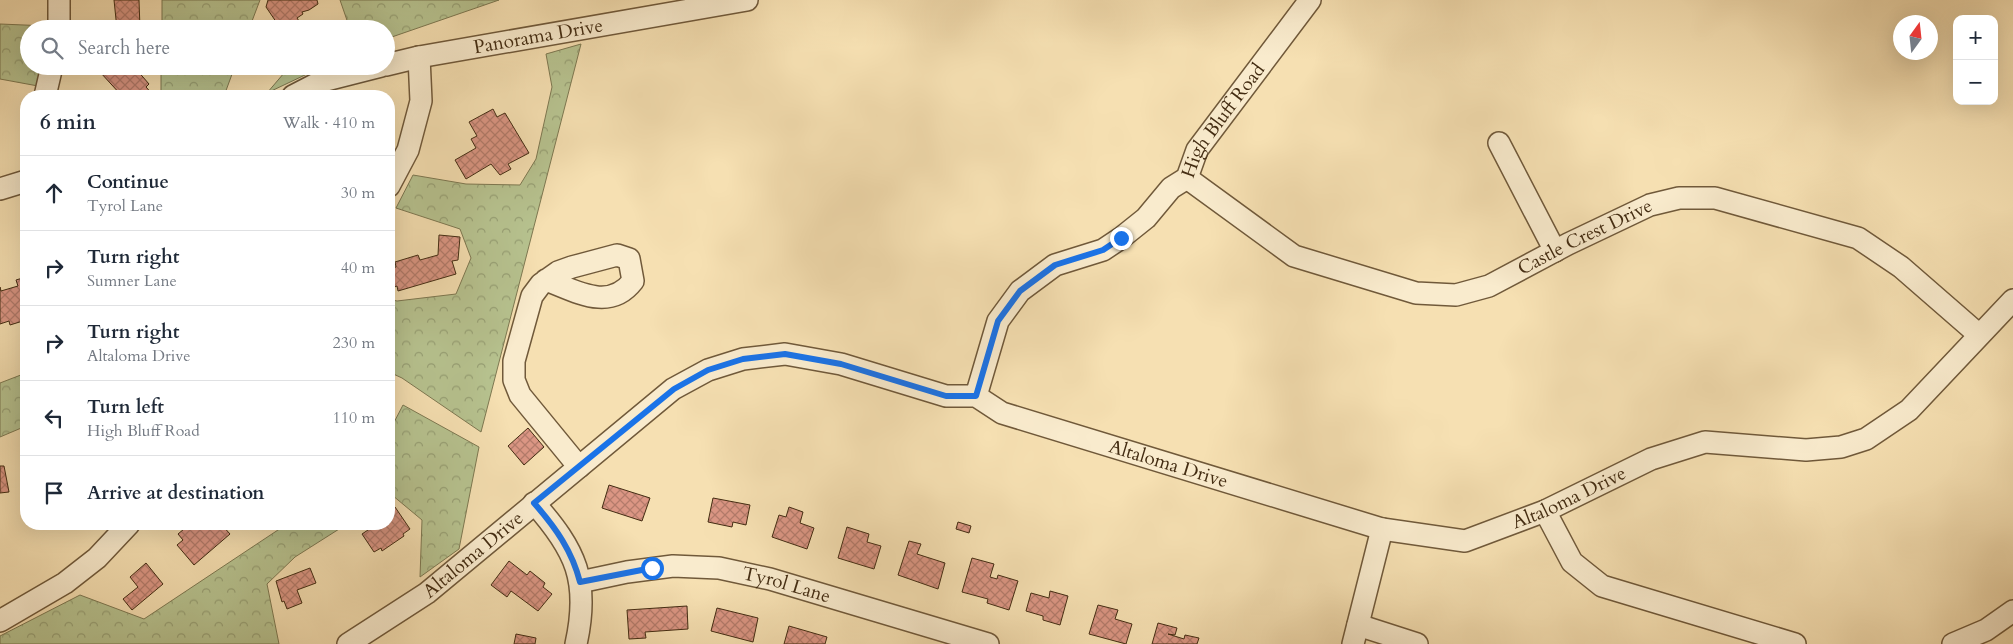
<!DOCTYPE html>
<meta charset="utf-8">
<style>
body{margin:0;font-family:Cardo,serif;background:#f2f2f3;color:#1f2937}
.controls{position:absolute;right:15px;top:15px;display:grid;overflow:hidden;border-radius:10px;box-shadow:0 5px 20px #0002}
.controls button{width:45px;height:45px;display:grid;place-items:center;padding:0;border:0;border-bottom:1px solid #e0e1e3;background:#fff;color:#1f2937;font:25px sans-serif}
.compass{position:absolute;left:1893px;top:15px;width:45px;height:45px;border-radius:50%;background:#fff;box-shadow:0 5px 20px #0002;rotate:15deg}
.stop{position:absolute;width:15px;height:15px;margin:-11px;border:4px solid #1a73e8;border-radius:50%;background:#fff}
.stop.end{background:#1a73e8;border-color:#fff;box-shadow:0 1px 5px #0008}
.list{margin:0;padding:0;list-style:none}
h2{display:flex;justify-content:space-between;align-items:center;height:65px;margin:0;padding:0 20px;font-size:21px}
h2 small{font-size:16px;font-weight:400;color:#747a83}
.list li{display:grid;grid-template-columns:32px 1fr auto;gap:15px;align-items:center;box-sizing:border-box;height:75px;padding:0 20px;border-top:1px solid #e0e1e3}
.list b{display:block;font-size:19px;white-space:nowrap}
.list p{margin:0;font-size:16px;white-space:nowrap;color:#747a83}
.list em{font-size:16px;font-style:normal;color:#747a83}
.icon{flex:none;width:28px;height:28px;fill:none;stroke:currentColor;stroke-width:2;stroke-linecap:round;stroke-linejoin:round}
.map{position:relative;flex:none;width:2013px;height:644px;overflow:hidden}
.search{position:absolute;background:#fff;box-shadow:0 5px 20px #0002;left:20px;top:20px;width:375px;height:55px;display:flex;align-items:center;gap:12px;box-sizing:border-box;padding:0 18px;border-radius:28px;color:#747a83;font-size:19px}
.panel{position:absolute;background:#fff;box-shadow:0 5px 20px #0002;left:20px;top:90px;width:375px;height:440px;border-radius:20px}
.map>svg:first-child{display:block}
.forest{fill:url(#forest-crowns);stroke:#7d7851}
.building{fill:url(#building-cross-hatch);stroke:#432c12}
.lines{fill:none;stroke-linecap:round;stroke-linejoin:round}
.minor-casing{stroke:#70593a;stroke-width:24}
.minor{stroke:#f9ebcd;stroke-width:21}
.route{stroke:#1a73e8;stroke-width:6}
.labels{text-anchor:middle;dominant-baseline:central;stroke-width:4.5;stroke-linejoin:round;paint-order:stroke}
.street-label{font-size:19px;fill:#432c12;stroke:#f9ebcd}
</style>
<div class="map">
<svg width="2013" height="644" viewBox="0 0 2013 644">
<defs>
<pattern id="forest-crowns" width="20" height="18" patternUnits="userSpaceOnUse" patternTransform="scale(1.25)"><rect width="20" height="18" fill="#b7c390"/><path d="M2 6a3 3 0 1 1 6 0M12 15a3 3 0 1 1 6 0" fill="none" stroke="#969f74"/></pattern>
<pattern id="building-cross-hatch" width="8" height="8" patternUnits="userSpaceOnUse" patternTransform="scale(1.25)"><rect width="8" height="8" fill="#db9684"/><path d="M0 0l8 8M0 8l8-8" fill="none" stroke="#b37b6b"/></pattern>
</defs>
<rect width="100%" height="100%" fill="#f6e0b2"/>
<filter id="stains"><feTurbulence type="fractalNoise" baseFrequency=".004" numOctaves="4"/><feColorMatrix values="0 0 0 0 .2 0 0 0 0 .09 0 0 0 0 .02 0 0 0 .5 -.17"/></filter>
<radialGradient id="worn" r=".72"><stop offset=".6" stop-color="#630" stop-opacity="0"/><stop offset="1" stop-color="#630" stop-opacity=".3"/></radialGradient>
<g class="forest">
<path d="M162,0H260L249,29H162Z"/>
<path d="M340,0H499L386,39V29H350Z"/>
<path d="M0,24L48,26L47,29H29V66H41L38,86L0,79Z"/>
<path d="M581,44L481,432L402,378L389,372V299L397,301L456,294L471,258L460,229L396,208L413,175L466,184L520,185L536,159L552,87L546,54Z"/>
<path d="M161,66H235L224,96H161Z"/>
<path d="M290,66H324L267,93Z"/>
<path d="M26,373V426L0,437V383Z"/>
<path d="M403,405L479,447L459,549L420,577L422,520L392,495L389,496V432Z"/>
<path d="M287,524H347L295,557L267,584L279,644H0V636L80,595L144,619Z"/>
</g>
<g class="building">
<path d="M114,0H139L140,29H117Z"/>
<path d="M268,0H317L318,4L309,10L302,12L303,14L297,18L301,24L294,29H281L266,7Z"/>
<path d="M107,66H127L133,73L136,69L149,84L146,87L154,96H122L100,72Z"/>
<path d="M493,109L497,117L505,113L529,153L508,164L511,169L500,175L491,164L466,179L455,160L476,148L471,139L477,136L469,122Z"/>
<path d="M439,235L460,237L458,260L452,261L456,274L398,291L397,286L389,289V269L396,267L395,262L418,255L420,260L438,255Z"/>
<path d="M26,277V320L10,325L9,321L0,324V287L1,291L18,286L16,280Z"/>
<path d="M528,428L544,447L524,465L508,446Z"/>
<path d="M0,466H4L9,492L0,493Z"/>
<path d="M609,485L650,498L642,521L602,508Z"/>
<path d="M713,498L750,505L746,525L733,522L732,527L708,522Z"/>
<path d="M395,507L410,529L403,534L404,536L382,551L381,548L374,552L362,534L377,524H389V511Z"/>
<path d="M789,507L803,512L800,523L814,528L807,549L772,537L779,515L786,517Z"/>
<path d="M958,522L971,526L969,533L956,529Z"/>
<path d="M190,524H221L230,534L194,565L177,545L183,540L178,534Z"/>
<path d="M847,527L869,534L867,542L881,546L874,569L838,558Z"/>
<path d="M909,541L921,544L917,554L945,563L938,589L898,575Z"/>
<path d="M972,558L994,564L990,577L997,579L998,575L1018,581L1009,610L987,603L988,599L962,592Z"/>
<path d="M509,561L527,575L530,571L545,583L543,587L552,594L538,611L511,591L507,597L491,585Z"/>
<path d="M146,563L163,584L132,610L123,599L138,587L130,577Z"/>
<path d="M310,568L316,583L297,590L302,603L287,609L284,601L282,602L276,581Z"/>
<path d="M1050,591L1068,596L1060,625L1043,620V616L1026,611L1031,593L1049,598Z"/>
<path d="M1098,605L1118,610L1115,619L1132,624L1126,644L1089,634Z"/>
<path d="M687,606L688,629L645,632L646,638L629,639L627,610Z"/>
<path d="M717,608L758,618L753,642L711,631Z"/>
<path d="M1158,623L1177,628L1175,635L1168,634L1184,639L1185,635L1199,638L1197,644H1152Z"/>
<path d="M789,626L827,637L825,644H784Z"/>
<path d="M516,634L536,638L535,644H514Z"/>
</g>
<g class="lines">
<g class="minor-casing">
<g id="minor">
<path d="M59,0V29"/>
<path id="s1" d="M386,65L419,57L747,0"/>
<path d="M45,96L52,66"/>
<path d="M293,96L322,81L381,66"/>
<path d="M1499,143L1555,251"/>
<path id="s2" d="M1187,178L1294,256L1416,293L1456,295L1489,286L1568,244L1650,205L1679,198H1715L1858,238L1901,267L1978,334"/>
<path d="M389,186L408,150L421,101L419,57"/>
<path d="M0,189L26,181"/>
<path d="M546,280C576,291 609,312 633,281L629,259L617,255L572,267L558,272L541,284L532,296L514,361V380L520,395L579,467"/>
<path id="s3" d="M976,396L998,321L1020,291L1055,265L1103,250L1121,238L1146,218L1171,188L1187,178L1197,150L1310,0"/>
<path d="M534,503C576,550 590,581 576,644"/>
<path d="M1545,511L1572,562L1602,586L1795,644"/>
<path id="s4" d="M580,582L627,572L673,566L719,568L770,579L988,644"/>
<path d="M0,621L65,583L97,558L129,524"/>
<path d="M1358,625L1417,644"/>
<path id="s5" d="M348,644L427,593L673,389L708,370L743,359L785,354L841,364L946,396H976L1002,413L1382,529L1465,541L1545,511L1651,459L1705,442L1806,450L1841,447L1866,439L1909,410L2013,300"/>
<path d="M1353,644L1382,529"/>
<path d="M1953,644L1986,630L2013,611"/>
</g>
</g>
<use href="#minor" class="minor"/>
</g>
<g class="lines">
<path class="route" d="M652,568L580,582C572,551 556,528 534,503L674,389L708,370L743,359L785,354L841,364L946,396H976L998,321L1020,291L1055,265L1103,250L1121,238"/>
</g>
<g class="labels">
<g class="street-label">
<text stroke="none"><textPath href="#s1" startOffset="155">Panorama Drive</textPath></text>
<text stroke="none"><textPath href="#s3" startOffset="389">High Bluff Road</textPath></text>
<text stroke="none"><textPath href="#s2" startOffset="442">Castle Crest Drive</textPath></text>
<text stroke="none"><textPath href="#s5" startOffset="934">Altaloma Drive</textPath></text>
<text stroke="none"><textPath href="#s5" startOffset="1354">Altaloma Drive</textPath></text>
<text stroke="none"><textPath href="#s5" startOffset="154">Altaloma Drive</textPath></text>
<text stroke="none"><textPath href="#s4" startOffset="210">Tyrol Lane</textPath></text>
</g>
</g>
<rect width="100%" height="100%" filter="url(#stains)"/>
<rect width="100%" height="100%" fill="url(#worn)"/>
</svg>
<div class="controls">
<button>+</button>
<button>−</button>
</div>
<svg class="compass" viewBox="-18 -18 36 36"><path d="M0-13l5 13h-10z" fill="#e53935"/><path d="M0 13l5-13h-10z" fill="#747a83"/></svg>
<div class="stop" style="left:652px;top:568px"></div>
<div class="stop end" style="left:1121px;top:238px"></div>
<div class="search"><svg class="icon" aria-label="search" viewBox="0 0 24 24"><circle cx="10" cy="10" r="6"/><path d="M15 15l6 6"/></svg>Search here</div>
<section class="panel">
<h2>6 min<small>Walk · 410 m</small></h2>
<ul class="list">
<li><svg class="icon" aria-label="ahead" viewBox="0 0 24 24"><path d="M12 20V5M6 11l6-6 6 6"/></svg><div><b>Continue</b><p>Tyrol Lane</p></div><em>30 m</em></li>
<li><svg class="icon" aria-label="right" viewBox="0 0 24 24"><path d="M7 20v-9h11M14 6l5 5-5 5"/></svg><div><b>Turn right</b><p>Sumner Lane</p></div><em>40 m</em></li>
<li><svg class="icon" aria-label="right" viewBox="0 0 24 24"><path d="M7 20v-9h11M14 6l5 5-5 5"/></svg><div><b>Turn right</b><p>Altaloma Drive</p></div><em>230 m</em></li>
<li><svg class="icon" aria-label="left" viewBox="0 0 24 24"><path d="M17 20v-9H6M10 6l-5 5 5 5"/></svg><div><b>Turn left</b><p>High Bluff Road</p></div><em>110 m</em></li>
<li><svg class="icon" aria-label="arrive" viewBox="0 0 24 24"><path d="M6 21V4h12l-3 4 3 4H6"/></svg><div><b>Arrive at destination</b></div></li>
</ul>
</section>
</div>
